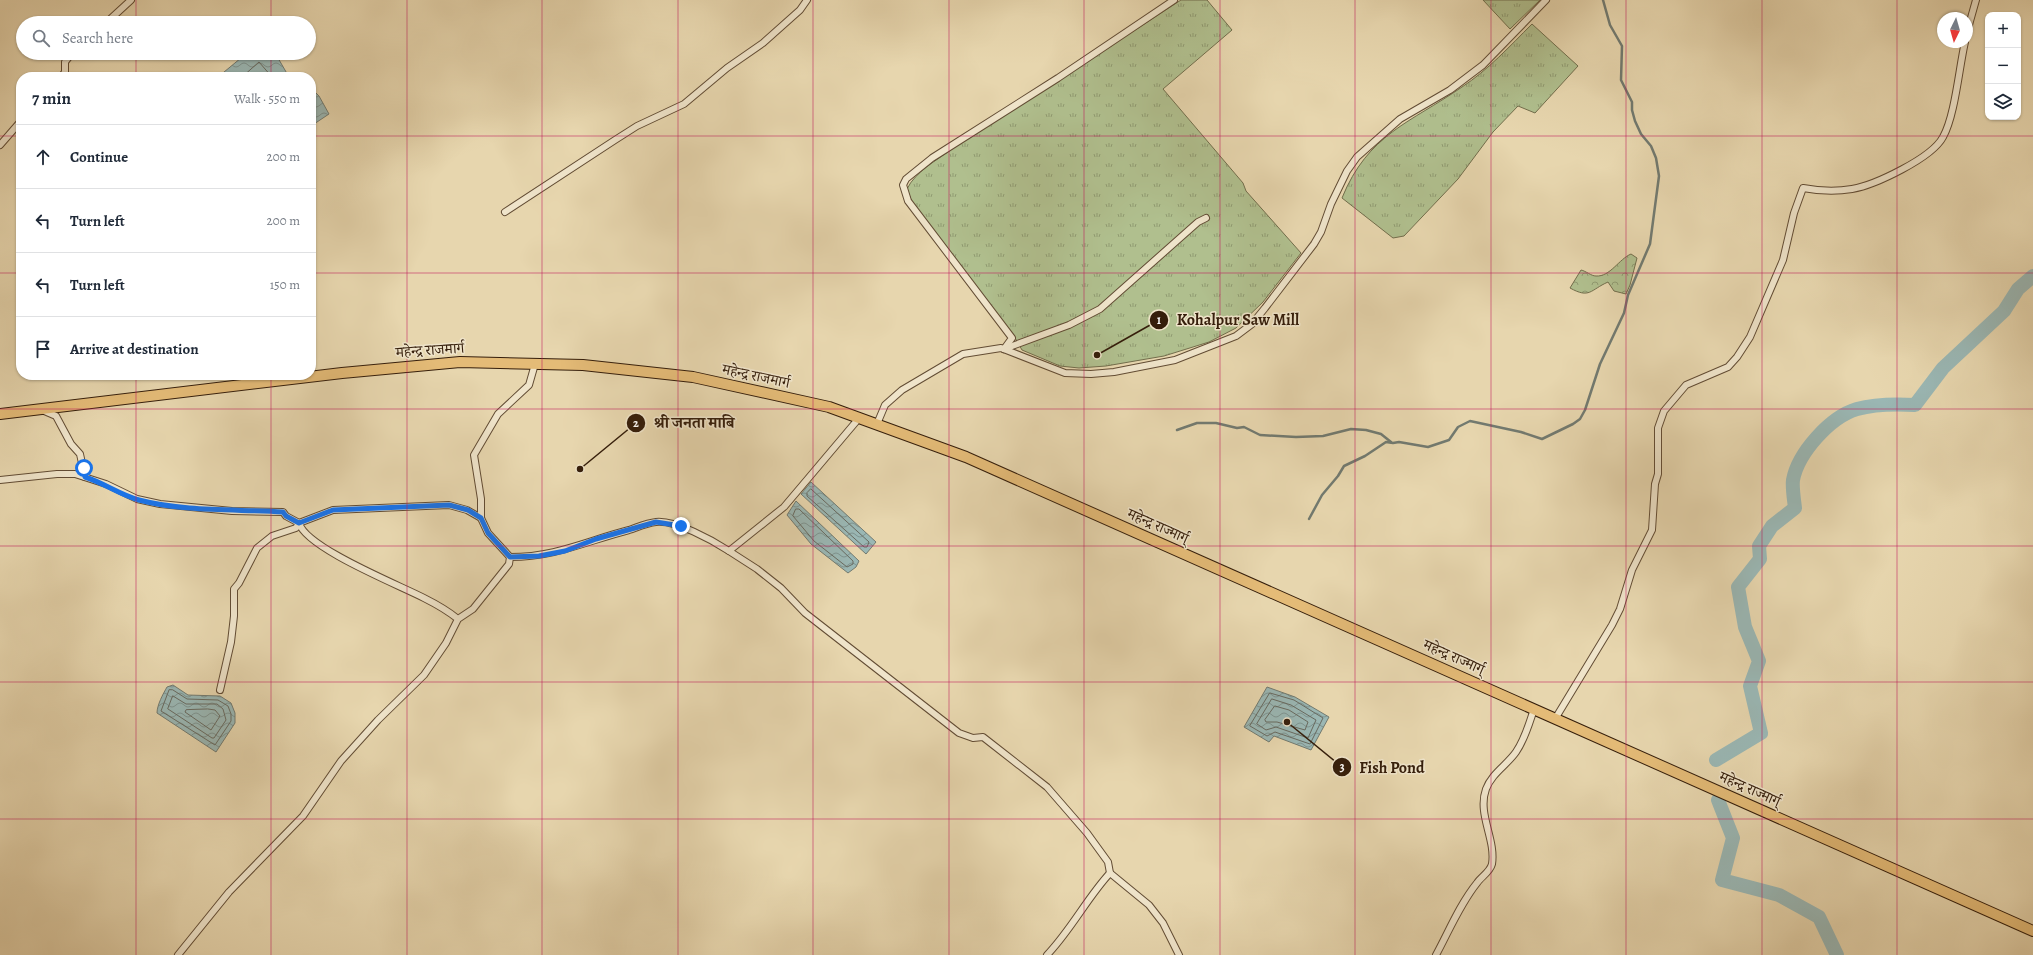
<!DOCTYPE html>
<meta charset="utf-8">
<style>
body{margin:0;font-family:Alegreya,"Noto Serif Devanagari",serif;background:#f6f6f7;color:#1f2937}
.controls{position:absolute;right:12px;top:12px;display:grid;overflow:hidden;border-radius:8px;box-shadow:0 1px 3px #0004}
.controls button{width:36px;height:36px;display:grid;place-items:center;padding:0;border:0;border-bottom:1px solid #e0e1e3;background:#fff;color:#1f2937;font:20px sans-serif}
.compass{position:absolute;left:1937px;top:12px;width:36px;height:36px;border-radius:50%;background:#fff;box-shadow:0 1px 3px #0004;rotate:185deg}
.stop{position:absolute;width:12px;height:12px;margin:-9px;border:3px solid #1a73e8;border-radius:50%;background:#fff}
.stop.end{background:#1a73e8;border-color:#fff;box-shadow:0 1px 4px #0008}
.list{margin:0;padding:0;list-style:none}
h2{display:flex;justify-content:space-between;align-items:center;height:52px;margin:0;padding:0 16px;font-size:17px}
h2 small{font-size:13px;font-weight:400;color:#747a83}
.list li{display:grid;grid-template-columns:26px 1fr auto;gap:12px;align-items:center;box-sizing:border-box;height:64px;padding:0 16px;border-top:1px solid #e0e1e3}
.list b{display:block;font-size:15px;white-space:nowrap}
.list em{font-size:13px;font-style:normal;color:#747a83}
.icon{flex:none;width:22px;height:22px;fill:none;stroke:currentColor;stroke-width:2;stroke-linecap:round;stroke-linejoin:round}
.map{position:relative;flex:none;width:2033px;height:955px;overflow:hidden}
.search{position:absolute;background:#fff;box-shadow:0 1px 3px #0004;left:16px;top:16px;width:300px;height:44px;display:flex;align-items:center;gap:10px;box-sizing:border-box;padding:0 14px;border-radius:22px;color:#747a83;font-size:15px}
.panel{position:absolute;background:#fff;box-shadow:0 1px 3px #0004;left:16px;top:72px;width:300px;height:308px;border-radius:16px}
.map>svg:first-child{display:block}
.grass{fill:url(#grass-tufts);stroke:#726e4c}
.forest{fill:url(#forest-crowns);stroke:#726e4c}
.water{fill:url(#water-waves);stroke:#727a70}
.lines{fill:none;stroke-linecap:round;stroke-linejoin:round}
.shore{stroke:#686a60;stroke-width:1}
.stream{stroke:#727a70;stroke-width:2.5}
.river{stroke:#9ab7b4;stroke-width:14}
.minor-casing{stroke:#624c34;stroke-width:8}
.trunk-casing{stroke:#351e0b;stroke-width:12}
.minor{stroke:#efe4ca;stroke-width:6}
.trunk{stroke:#e4bb77;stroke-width:10}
.route{stroke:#1a73e8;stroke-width:5}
.grid{fill:none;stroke:#c2185b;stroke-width:1;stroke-opacity:0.55}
.labels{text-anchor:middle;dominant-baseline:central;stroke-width:3;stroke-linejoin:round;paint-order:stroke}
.street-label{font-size:15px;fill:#351e0b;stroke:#efe4ca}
.leader{fill:none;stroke:#351e0b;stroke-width:1.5}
.callout-dot{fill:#351e0b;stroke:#efe4ca;stroke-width:1.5}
.mark-label{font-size:12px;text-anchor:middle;font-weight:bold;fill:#fff}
.callout-label{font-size:16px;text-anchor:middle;font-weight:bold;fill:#351e0b;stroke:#efe4ca;stroke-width:3;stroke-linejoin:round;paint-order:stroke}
</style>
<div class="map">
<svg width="2033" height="955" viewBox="0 0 2033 955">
<defs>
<pattern id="grass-tufts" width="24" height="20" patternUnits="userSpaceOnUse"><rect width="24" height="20" fill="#b0bf8e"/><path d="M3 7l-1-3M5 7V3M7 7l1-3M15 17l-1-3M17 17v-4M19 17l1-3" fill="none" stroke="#909b72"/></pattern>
<pattern id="forest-crowns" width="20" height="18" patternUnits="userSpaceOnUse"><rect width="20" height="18" fill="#b0bf8e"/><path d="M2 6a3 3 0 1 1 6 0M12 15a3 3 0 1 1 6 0" fill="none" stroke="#909b72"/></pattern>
<pattern id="water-waves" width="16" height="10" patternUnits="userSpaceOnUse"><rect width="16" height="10" fill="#9ab7b4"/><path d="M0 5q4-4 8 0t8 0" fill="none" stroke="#7e9491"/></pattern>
</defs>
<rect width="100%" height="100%" fill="#e7d6ae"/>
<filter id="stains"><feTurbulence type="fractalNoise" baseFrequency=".005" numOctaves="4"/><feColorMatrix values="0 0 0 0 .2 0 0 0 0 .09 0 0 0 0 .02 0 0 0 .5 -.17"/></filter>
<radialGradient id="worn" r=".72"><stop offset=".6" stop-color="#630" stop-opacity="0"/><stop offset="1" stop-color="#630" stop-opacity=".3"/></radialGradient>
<g class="grass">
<path d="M1181,0H1207L1232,30L1163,89L1243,183L1246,191L1301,253L1263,302L1236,328L1209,342L1164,356L1106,366L1079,368L1060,366L1022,350L1014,336L912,202L907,189C915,172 937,160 952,149Z"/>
<path d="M1483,0H1540L1510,29Z"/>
<path d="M1532,24L1578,66L1535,113L1518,106L1493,132L1458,179L1404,236L1393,238L1342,198C1368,134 1410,123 1462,87C1488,70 1510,46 1532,24Z"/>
</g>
<path class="forest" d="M1631,254L1637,258L1630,285L1626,294L1614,291L1608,282C1590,290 1590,299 1570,288L1581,270C1586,271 1591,276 1596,276C1610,277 1619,259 1631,254Z"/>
<g class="water">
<path d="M247,53H272L278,58L289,77H218Z"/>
<path d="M311,88L319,96L329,114L311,126Z"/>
<path d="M811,482L876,542L866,554L801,494Z"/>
<path d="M796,501L859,561L856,567L848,573L811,544L787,515Z"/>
<path d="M173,685L188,695L220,696L231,703L235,713V723L216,752L157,713C157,705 163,694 167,687Z"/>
<path d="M1267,687L1295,697L1329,717L1311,750L1274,736L1269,742L1244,727Z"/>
</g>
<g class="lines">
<g class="shore">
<path d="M242,77L259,62L272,77"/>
<path d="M811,489L869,542L867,547H864L807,496V493Z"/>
<path d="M796,509H799L853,561V564L847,567L814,541L793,516Z"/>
<path d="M173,690L187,699L218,700L228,706L231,714V721L215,745L161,711L169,690Z"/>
<path d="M1270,693L1294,700L1323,718L1310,744L1275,732L1267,736L1250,726Z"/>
<path d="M173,696L186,704H217L223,709L226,720L214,738H212L168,709Z"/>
<path d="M1272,699L1291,705L1316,720L1308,738L1276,727L1266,730L1257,724Z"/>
<path d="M1275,706L1289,710L1308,722L1305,730L1277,722H1266L1265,720Z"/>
<path d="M208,709L215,710L220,716L211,730L185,712L186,710Z"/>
</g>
<g class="stream">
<path d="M1177,430L1197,423H1216L1237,428L1244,427L1260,435L1296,437L1323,436L1351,429L1366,430L1381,434L1391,442"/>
<path d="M1309,519L1322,495L1338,476L1344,466L1365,456L1386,442L1393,443L1399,442L1428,447L1449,440L1458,427L1470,421L1521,432L1542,439L1573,424L1580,419L1585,410L1600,364L1624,313L1628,295L1650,244L1659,176L1656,158L1651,146L1641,134L1635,121L1632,110V102L1621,80L1622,46L1610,25L1603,0"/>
</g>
<g class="river">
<path d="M1716,760L1761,733L1750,686L1759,661L1745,627L1738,587L1760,559L1759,546L1772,526L1795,508C1794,499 1792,488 1793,480C1798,453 1830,417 1857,409C1875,404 1897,404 1915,405L1943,368L2004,311L2018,289L2033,276"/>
<path d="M1718,800L1733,838L1722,880L1779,895L1819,917L1837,955"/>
</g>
<g class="minor-casing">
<g id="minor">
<path d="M106,23L131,0"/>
<path d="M1967,32L1976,0"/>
<path d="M61,77L65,72V62L72,53"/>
<path d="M0,145L21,121"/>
<path d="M505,212L615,140L637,126L684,104L727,68L763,43L800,10L807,0"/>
<path d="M1004,349L1012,338L908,201L903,185L906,179L932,158L1058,78L1174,0"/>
<path d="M1004,349L1069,325L1100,309L1198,222L1206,218"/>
<path d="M42,410L56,416L71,444L80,454L85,477"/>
<path d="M877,424L885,405L902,390L963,354L1001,348L1065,373L1091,374L1114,372L1175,360L1236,336L1252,324L1265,308L1314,244L1321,232L1331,204L1347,171L1357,157L1400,119L1450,90L1483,65L1546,0"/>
<path d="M0,480L57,474H75L106,484L137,499L160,504L232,511L283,512L286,516L299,523L296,528L272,536L257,548L239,583L234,589V616L231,642L220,690"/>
<path d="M481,518V499L474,455L498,414L529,385L535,364"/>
<path d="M729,551L757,569L781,588L805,613L959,733L973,738L983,737L1047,787L1087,833L1108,862L1110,873L1149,905L1163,923L1179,955"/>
<path d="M510,557C556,557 586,541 629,530C638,527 647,523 656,522C676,520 712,540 729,551L784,507L860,417"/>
<path d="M1555,719L1612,625L1620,609L1632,570L1652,530L1655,484L1658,474V428L1664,411L1686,385L1728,367L1737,357L1750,337L1783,260L1794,213L1803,188C1819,191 1835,192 1852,189C1875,185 1932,158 1943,137C1955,116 1959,68 1965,42"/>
<path d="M178,955L229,892L303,816L341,761L378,720L424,675L446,643L458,619L473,609L509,564L510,557L488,533L481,518L467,510L449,505L333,510L299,523C306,548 399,585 424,598C436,604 448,611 458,619"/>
<path d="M1047,955C1071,930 1087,898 1110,873"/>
<path d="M1436,955C1449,931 1460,904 1477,883C1481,877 1490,872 1492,864C1496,839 1477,814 1486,789C1492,773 1507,765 1516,752C1525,739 1529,724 1534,709"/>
</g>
</g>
<g class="trunk-casing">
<path id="trunk" d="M0,414L342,373L460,362L583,365L693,377L829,407L966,457L2033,931"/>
</g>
<use href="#minor" class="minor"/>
<use href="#trunk" class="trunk"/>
</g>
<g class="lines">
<path class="route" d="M84,468L85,477C104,483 120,495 139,500C185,512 235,509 283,512L286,516L299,523L333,510L449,505L468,510L481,518L488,533L510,557L539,556L565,551L596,539L656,522L681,526"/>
</g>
<path class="grid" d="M136,0V23M271,0V23M407,0V955M542,0V955M678,0V955M813,0V955M949,0V955M1084,0V955M1220,0V955M1355,0V955M1491,0V955M1626,0V955M1762,0V955M1897,0V955M136,53V77M271,53V77M0,136H21M311,136H2033M0,273H21M311,273H2033M136,375V955M271,375V955M0,409H2033M0,546H2033M0,682H2033M0,819H2033"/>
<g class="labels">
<g class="street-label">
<text transform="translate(430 350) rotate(-4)">महेन्द्र राजमार्ग</text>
<text transform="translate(756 376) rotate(12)">महेन्द्र राजमार्ग</text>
<text transform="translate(1158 526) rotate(24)">महेन्द्र राज्मार्ग्</text>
<text transform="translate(1454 657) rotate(24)">महेन्द्र राज्मार्ग्</text>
<text transform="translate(1750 789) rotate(24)">महेन्द्र राज्मार्ग्</text>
</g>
</g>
<path class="leader" d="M1097 355L1159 320M580 469L636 423M1287 722L1342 767"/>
<g class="callout-dot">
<circle cx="1097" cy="355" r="4"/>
<circle cx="580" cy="469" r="4"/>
<circle cx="1287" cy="722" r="4"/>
<circle cx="1159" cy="320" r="10"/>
<circle cx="636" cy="423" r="10"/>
<circle cx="1342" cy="767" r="10"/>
</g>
<g class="mark-label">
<text x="1159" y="324">1</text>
<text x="636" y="427">2</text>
<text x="1342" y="771">3</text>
</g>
<g class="callout-label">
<text x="1238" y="325">Kohalpur Saw Mill</text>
<text x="694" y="428">श्री जनता माबि</text>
<text x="1392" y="773">Fish Pond</text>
</g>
<rect width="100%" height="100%" filter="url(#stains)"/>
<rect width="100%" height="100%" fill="url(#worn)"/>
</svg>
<div class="controls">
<button>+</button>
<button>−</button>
<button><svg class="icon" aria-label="layers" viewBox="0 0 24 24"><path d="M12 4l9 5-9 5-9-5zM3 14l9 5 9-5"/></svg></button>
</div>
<svg class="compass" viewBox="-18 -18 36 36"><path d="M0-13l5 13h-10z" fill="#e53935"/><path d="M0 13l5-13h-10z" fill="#747a83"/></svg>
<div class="stop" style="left:84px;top:468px"></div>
<div class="stop end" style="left:681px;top:526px"></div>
<div class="search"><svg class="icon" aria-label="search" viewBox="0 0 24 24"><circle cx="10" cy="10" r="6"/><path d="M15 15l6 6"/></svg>Search here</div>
<section class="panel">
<h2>7 min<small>Walk · 550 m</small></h2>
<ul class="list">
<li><svg class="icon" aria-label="ahead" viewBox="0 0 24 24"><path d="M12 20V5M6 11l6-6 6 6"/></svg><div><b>Continue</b></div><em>200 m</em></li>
<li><svg class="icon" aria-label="left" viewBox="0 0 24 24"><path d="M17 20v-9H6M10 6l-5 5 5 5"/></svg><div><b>Turn left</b></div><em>200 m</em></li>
<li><svg class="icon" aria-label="left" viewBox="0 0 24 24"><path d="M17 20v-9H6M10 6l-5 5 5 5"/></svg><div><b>Turn left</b></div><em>150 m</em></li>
<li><svg class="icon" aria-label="arrive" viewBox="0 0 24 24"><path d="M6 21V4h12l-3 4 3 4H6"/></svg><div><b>Arrive at destination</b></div></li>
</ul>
</section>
</div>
